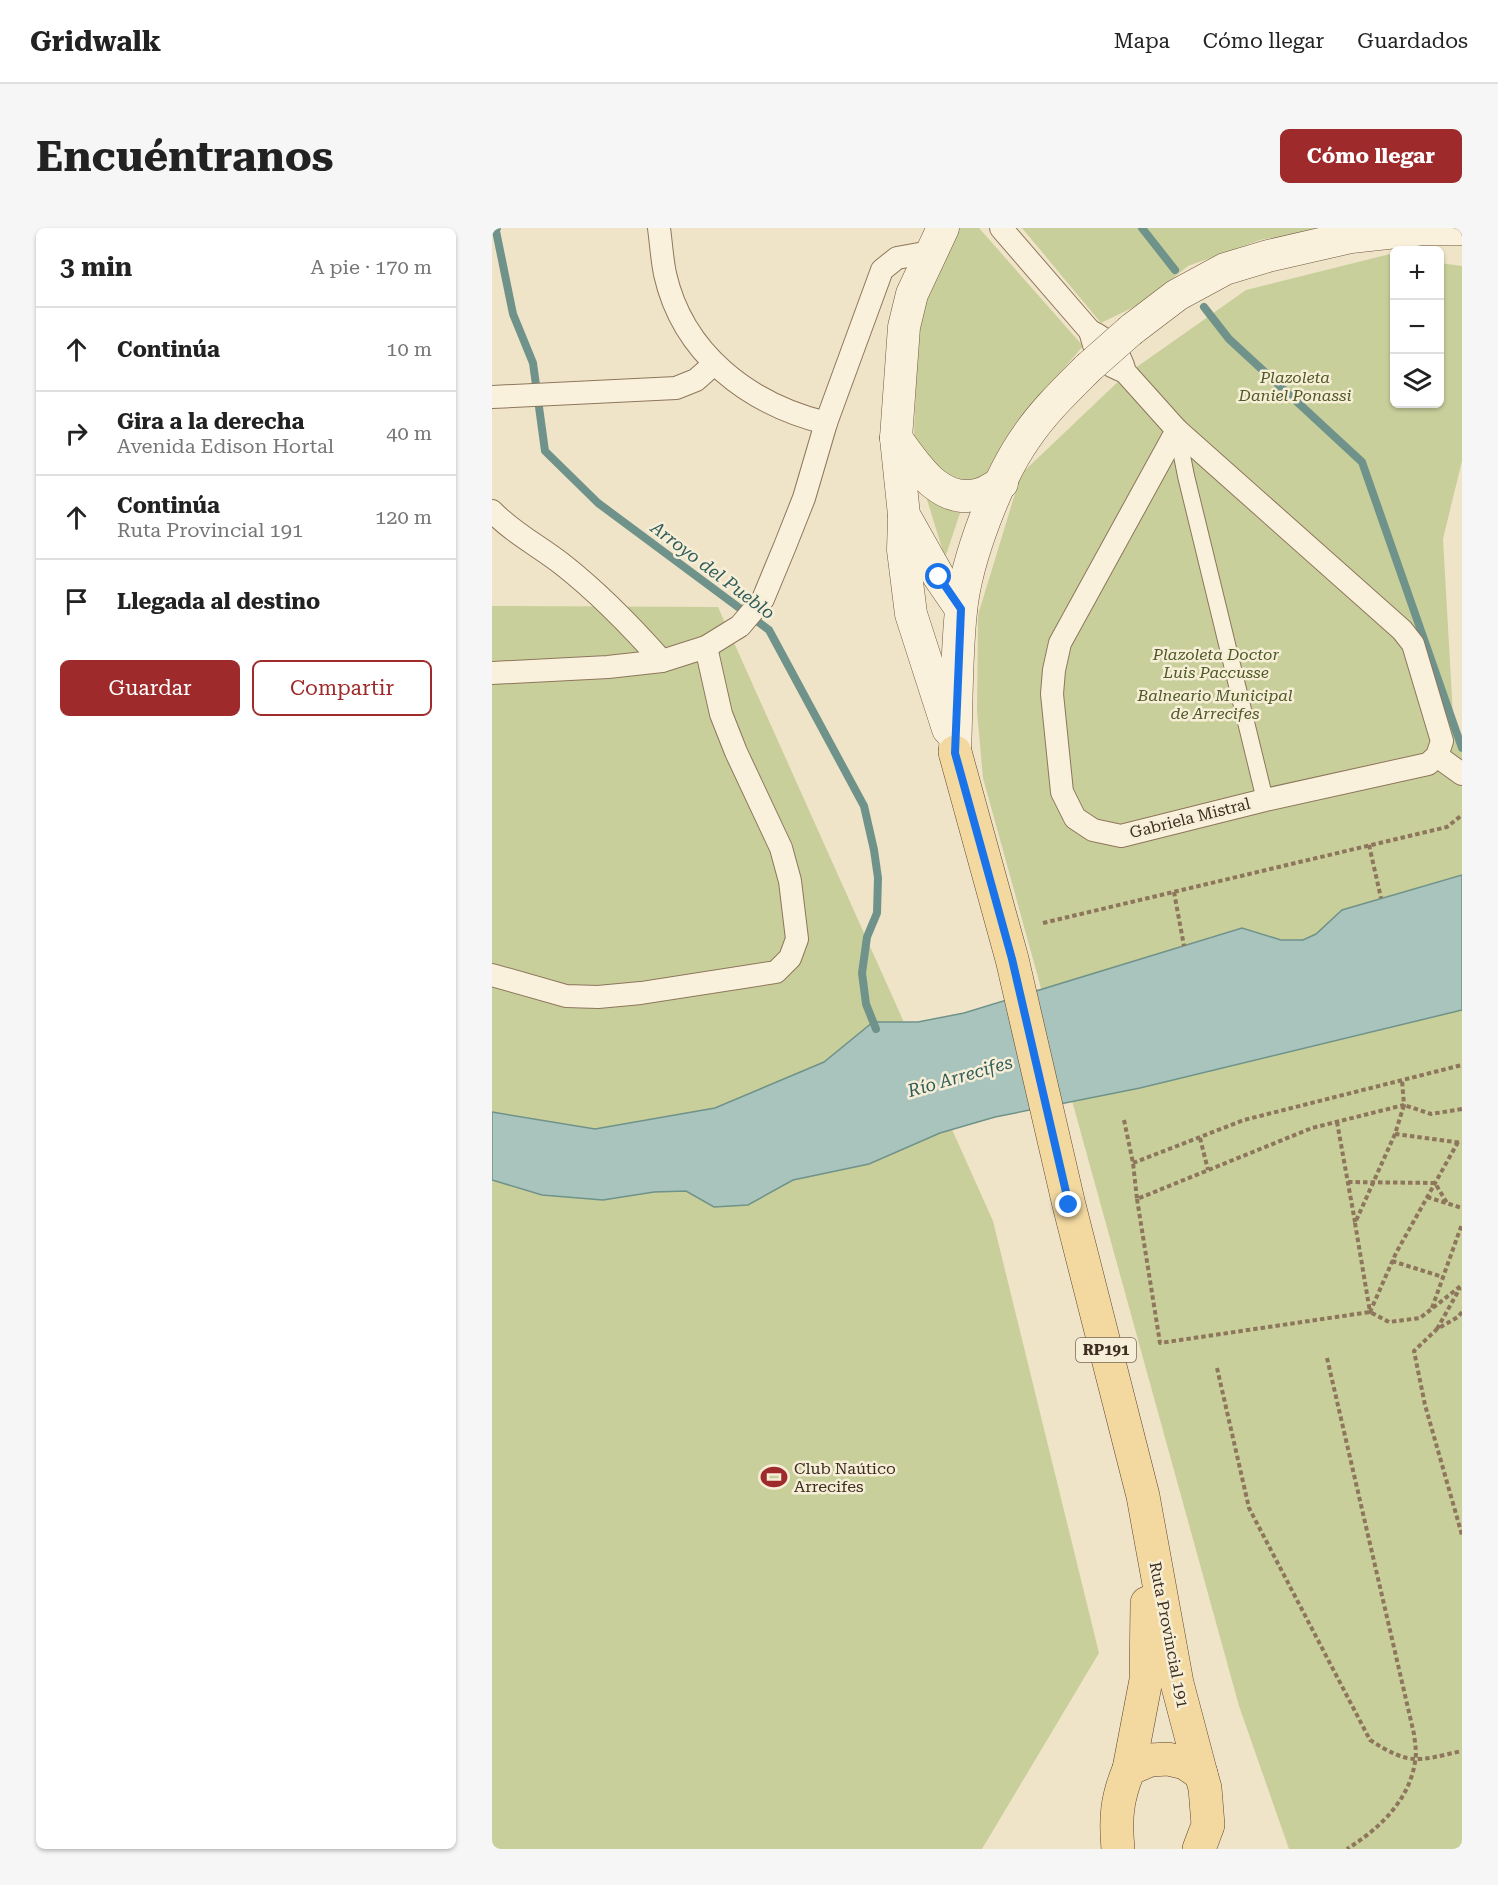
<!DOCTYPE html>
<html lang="es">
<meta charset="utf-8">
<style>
body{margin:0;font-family:"Roboto Serif",serif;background:#f6f6f6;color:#222}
.controls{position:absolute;right:18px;top:18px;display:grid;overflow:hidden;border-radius:9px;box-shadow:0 2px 4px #0004}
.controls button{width:54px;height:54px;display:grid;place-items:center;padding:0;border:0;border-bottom:2px solid #e0e0e0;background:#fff;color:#222;font:30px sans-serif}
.stop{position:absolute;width:18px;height:18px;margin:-14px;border:4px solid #1a73e8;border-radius:50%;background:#fff}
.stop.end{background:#1a73e8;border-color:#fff;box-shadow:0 2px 6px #0008}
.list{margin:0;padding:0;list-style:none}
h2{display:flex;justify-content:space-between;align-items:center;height:78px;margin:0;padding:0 24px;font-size:26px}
h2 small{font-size:20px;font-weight:400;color:#767676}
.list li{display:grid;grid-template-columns:39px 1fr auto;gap:18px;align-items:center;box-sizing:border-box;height:84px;padding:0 24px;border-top:2px solid #e0e0e0}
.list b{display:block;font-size:22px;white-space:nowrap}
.list p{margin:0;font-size:20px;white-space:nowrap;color:#767676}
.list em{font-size:20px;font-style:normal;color:#767676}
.actions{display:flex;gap:12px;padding:18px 24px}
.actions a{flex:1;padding:14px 0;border:2px solid #9e2a2b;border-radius:9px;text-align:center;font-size:21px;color:#9e2a2b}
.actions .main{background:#9e2a2b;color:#fff}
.icon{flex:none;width:33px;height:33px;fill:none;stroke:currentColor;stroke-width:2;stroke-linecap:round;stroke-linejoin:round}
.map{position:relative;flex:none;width:970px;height:1621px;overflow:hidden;border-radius:9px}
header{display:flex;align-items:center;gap:36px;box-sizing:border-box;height:84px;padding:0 30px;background:#fff;border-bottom:2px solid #e0e0e0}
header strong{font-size:28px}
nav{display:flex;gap:33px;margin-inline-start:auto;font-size:21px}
.intro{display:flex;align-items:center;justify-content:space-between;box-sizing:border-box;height:144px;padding:0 36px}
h1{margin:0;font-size:42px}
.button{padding:15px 27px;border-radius:9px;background:#9e2a2b;color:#fff;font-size:21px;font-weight:700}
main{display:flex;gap:36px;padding:0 36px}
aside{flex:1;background:#fff;border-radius:9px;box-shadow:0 2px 4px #0004}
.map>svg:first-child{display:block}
.green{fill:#c9cf9b}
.water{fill:#a9c4bc;stroke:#6f938a;stroke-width:1.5}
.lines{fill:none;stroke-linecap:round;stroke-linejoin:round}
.stream{stroke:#6f938a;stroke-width:8}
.pedestrian-casing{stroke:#8d765c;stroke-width:18}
.minor-casing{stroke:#8d765c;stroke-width:24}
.secondary-casing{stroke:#6f573f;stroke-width:33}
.primary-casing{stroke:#5b4430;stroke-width:34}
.path{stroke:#8d765c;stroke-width:4;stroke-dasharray:4.5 3;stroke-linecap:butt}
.pedestrian{stroke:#faf1dc;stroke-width:16}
.minor{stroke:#faf1dc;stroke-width:22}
.secondary{stroke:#faf1dc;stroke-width:32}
.primary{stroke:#f3d9a0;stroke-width:33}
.secondary-bridge-casing{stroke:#6f573f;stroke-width:33;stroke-linecap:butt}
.secondary-bridge{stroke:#faf1dc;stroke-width:32}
.route{stroke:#1a73e8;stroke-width:8}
.labels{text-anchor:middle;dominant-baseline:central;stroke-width:5;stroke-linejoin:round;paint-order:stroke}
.shield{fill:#f7eed8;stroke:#756857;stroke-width:1.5}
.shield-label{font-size:15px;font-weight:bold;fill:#3d2e20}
.park-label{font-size:16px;font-style:italic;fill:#4d5a26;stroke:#f7eed8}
.street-label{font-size:16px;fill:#3d2e20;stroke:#f7eed8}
.poi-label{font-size:16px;fill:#3d2e20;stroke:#f7eed8;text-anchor:start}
.water-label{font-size:18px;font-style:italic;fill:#2f5d5a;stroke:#f7eed8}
</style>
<header>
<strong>Gridwalk</strong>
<nav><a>Mapa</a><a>Cómo llegar</a><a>Guardados</a></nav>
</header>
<div class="intro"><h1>Encuéntranos</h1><a class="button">Cómo llegar</a></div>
<main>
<aside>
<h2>3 min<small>A pie · 170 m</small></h2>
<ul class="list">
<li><svg class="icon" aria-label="ahead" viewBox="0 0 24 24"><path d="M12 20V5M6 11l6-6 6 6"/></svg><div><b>Continúa</b></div><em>10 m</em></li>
<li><svg class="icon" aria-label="right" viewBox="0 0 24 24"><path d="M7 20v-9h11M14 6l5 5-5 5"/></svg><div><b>Gira a la derecha</b><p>Avenida Edison Hortal</p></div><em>40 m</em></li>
<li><svg class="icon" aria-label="ahead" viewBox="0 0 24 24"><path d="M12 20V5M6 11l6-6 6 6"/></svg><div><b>Continúa</b><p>Ruta Provincial 191</p></div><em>120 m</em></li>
<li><svg class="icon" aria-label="arrive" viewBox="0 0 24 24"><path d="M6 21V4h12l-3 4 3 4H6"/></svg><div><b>Llegada al destino</b></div></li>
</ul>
<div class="actions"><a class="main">Guardar</a><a>Compartir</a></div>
</aside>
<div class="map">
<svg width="970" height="1621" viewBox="0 0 970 1621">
<rect width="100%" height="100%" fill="#f0e4c8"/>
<g class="green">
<path d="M460,0H487L591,118L533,186L509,238L484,257L458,256L434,236L422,207L426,104L443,34Z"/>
<path d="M530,0H830L768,12L696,38L650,75L609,95Z"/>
<path d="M902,25V176H948V35L970,38V233L951,311L962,505L970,507V1621H797L747,1478L491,550L485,484L486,387L529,246L632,148L754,62Z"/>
<path d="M432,262L472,273L453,330Z"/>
<path d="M0,378L226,379L501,993L607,1425L490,1621H0Z"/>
</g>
<path class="water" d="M970,647V782L648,860L503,889L448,905L377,936L301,952L256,977L222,979L194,963L162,964L111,972L50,967L0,952V884L103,901L223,880L332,834L381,794H426L472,785L750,700L789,712H811L824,706L850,682Z"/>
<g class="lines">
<g class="stream">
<path d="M5,0L4,3L21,86L41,135L53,223L106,275L277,402L372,578L382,622L386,650L385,685L375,709L370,745L374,776L384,801"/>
<path d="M650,0L683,42"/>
<path d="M712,79L737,111L870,234L970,520"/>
</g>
<g class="pedestrian-casing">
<path id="pedestrian" d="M685,202L694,248L773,572"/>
</g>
<g class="minor-casing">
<g id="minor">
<path d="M167,0C169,15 170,31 173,46C191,126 257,176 334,195"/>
<path d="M509,0L598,103"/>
<path d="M633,144C628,124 616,111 598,103L602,117L620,138L633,144L685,202"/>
<path d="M0,169L184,160L204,152L222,136"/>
<path d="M685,202L910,402L921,416L950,513L945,528L936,536L773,572L629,608L601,602L583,590L570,564L560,466L562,442L568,415Z"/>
<path d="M0,283C21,305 47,318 70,336C107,365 139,398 170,433"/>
<path d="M0,445L116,439L170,433L214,419L248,398L271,371L293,318L312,270L334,195L390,42L405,30L438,24"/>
<path d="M945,528L970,546"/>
<path d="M0,747L74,768L106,769L149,765L284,744L298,730L305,711L298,653L289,620L244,524L229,486L214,419"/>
</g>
</g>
<g class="secondary-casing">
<g id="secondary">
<path d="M451,0L420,66L412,99L404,210L412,287L447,349L469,381"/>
<path d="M639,102L685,67L733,41L776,28L859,9L932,1H970"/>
<path d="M404,210C424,237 448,278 488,266C496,264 503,258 510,255"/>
<path d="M412,290L411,322L419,386L456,501"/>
<path d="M463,524C465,477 464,430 469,383C474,332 505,250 535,208C552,183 574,162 596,140"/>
</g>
</g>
<g class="primary-casing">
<g id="primary">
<path d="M463,524L520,731L577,977L651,1268L685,1455L709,1546"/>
<path d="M637,1541L654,1452L655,1375"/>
<path d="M626,1621C623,1589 625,1570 637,1541L658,1532L676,1531L693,1535L709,1546L713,1560L716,1597L707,1621"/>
</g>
</g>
<g class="path">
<path d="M877,617L889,670"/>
<path d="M682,664L692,718"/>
<path d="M551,695L955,599L970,587"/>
<path d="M632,892L641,935L645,971L820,900L912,877L910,852"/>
<path d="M845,894L863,994"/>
<path d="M903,906L970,915"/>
<path d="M708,910L716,942"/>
<path d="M966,914L904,1025L878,1084L863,995L903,906L912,877L939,886L970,881"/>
<path d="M641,935L752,892L970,837"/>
<path d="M856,954L943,955L955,975"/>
<path d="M935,969L970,980"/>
<path d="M645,971L668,1115L878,1084L897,1094L928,1090L970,1057"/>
<path d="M900,1033L951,1049"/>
<path d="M940,1080L970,996"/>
<path d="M970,1084L966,1089L945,1101L922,1123L933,1177L970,1307"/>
<path d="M945,1101L968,1060"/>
<path d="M835,1130L922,1506C923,1515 925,1525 923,1534C917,1573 887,1601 855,1621"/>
<path d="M725,1140L757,1280L878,1512C919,1538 924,1533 970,1523"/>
</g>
<use href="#pedestrian" class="pedestrian"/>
<use href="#minor" class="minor"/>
<use href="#secondary" class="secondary"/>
<use href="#primary" class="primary"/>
<g class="secondary-bridge-casing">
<path id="secondary-bridge" d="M596,140L639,102"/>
</g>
<use href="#secondary-bridge" class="secondary-bridge"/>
</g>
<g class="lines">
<path class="route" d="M447,349L469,381L463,525L520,731L577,977"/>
</g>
<defs>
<g id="stadium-bare" transform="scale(2.07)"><path d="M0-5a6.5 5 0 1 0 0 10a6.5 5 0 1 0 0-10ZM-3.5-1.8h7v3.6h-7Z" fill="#9e2a2b" stroke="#f7eed8" stroke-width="2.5" paint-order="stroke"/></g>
</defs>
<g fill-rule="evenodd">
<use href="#stadium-bare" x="282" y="1249"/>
</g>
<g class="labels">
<rect class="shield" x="584" y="1110" width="60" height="24" rx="4.5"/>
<g class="shield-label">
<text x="614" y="1122">RP191</text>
</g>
<g class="park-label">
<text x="803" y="149">Plazoleta<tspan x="803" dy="18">Daniel Ponassi</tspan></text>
<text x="724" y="426">Plazoleta Doctor<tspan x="724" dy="18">Luis Paccusse</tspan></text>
<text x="723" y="467">Balneario Municipal<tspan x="723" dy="18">de Arrecifes</tspan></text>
</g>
<g class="street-label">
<text transform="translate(698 590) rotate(-14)">Gabriela Mistral</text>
<text transform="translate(677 1407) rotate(79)">Ruta Provincial 191</text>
</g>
<g class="poi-label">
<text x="302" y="1240">Club Naútico<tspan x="302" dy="18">Arrecifes</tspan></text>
</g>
<g class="water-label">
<text transform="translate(221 342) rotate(37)">Arroyo del Pueblo</text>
<text transform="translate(468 848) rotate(-16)">Río Arrecifes</text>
</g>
</g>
</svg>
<div class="controls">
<button>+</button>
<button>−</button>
<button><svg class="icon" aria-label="layers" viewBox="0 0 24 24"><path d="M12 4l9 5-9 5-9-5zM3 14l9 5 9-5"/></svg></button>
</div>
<div class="stop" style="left:447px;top:349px"></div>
<div class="stop end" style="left:577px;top:977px"></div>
</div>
</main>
